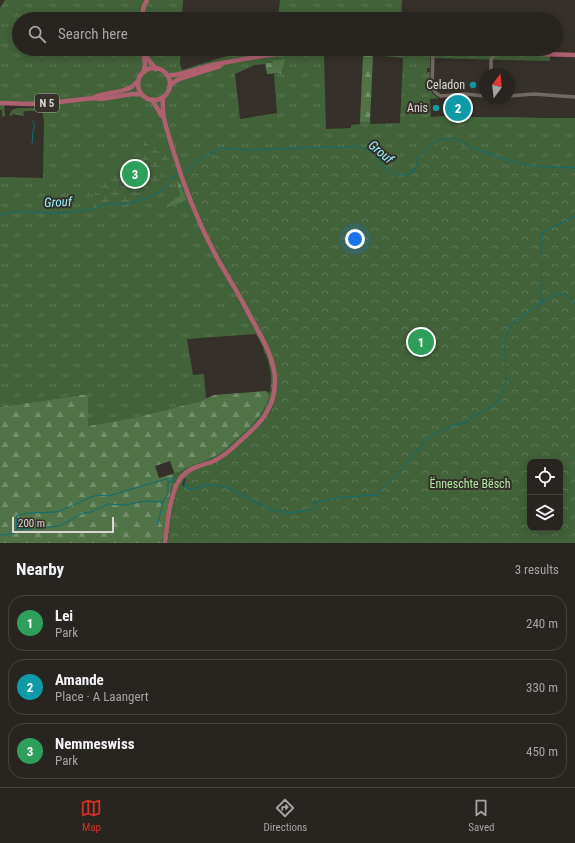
<!DOCTYPE html>
<meta charset="utf-8">
<style>
body{margin:0;font-family:"Roboto Condensed",sans-serif;background:#302c28;color:#f1f3f6}
.controls{position:absolute;right:12px;bottom:12px;display:grid;overflow:hidden;border-radius:8px;box-shadow:0 2px 10px #0003}
.controls button{width:36px;height:36px;display:grid;place-items:center;padding:0;border:0;border-bottom:1px solid #44413d;background:#28241f;color:#f1f3f6;font:20px sans-serif}
.compass{position:absolute;left:479px;top:68px;width:36px;height:36px;border-radius:50%;background:#28241f;box-shadow:0 2px 10px #0003;rotate:15deg}
.scale{position:absolute;left:12px;bottom:10px;width:102px;box-sizing:border-box;padding-left:4px;border:2px solid #dbd7d3;border-top:0;font-size:11px;line-height:14px;white-space:nowrap;color:#dbd7d3;-webkit-text-stroke:3px #353029;paint-order:stroke}
.you{position:absolute;left:355px;top:239px;width:14px;height:14px;margin:-10px;border:3px solid #fff;border-radius:50%;background:#1a73e8;box-shadow:0 0 0 6px #1a73e833}
.badge{display:grid;place-items:center;width:26px;height:26px;border-radius:50%;background:#d93025;color:#fff;font-size:13px;font-weight:700}
.pin{position:absolute;translate:-50% -50%;border:2px solid #fff;box-shadow:0 1px 4px #0006}
.list{margin:0;padding:0;list-style:none}
h2{display:flex;justify-content:space-between;align-items:center;height:52px;margin:0;padding:0 16px;font-size:17px}
h2 small{font-size:13px;font-weight:400;color:#a5a4a4}
.list li{display:grid;grid-template-columns:26px 1fr auto;gap:12px;align-items:center;box-sizing:border-box;height:56px;margin:0 8px 8px;padding:0 8px;border:1px solid #44413d;border-radius:16px}
.list b{display:block;font-size:15px;white-space:nowrap}
.list p{margin:0;font-size:13px;white-space:nowrap;color:#a5a4a4}
.list em{font-size:13px;font-style:normal;color:#a5a4a4}
.icon{flex:none;width:22px;height:22px;fill:none;stroke:currentColor;stroke-width:2;stroke-linecap:round;stroke-linejoin:round}
.map{position:relative;flex:none;width:575px;height:543px;overflow:hidden}
.search{position:absolute;background:#28241f;box-shadow:0 2px 10px #0003;left:12px;right:12px;top:12px;height:44px;display:flex;align-items:center;gap:10px;box-sizing:border-box;padding:0 14px;border-radius:22px;color:#a5a4a4;font-size:15px}
.sheet{height:244px;background:#28241f}
nav{display:flex;justify-content:space-around;align-items:center;box-sizing:border-box;height:56px;border-top:1px solid #44413d;background:#28241f;font-size:11px;color:#a5a4a4}
nav a{display:grid;justify-items:center;gap:2px}
nav .on{color:#d93025}
.map>svg:first-child{display:block}
.grass{fill:url(#grass-tufts);fill-rule:evenodd}
.forest{fill:url(#forest-firs)}
.wetland{fill:url(#wetland-marsh)}
.park{fill:url(#park-crowns);fill-rule:evenodd}
.lines{fill:none;stroke-linecap:round;stroke-linejoin:round}
.stream{stroke:#0c6d75;stroke-width:1}
.minor{stroke:#706a62;stroke-width:3.5}
.major{stroke:#af606f;stroke-width:4.5}
.culture-dot{fill:#0f9aa8;stroke:#353029;stroke-width:1.5}
.labels{text-anchor:middle;dominant-baseline:central;stroke-width:4;stroke-linejoin:round;paint-order:stroke}
.shield{fill:#353029;stroke:#a9a5a0;stroke-width:1}
.shield-label{font-size:11px;font-weight:bold;fill:#dbd7d3}
.poi-label{font-size:12px;fill:#dbd7d3;stroke:#353029;text-anchor:end}
.park-label{font-size:12px;fill:#afe7a1;stroke:#353029}
.water-label{font-size:13px;font-style:italic;fill:#97f3fc;stroke:#353029}
</style>
<div class="map">
<svg width="575" height="543" viewBox="0 0 575 543">
<defs>
<pattern id="grass-tufts" width="24" height="20" patternUnits="userSpaceOnUse"><rect width="24" height="20" fill="#42623a"/><path d="M3 7l-1-3M5 7V3M7 7l1-3M15 17l-1-3M17 17v-4M19 17l1-3" fill="none" stroke="#5d7856"/></pattern>
<pattern id="forest-firs" width="22" height="20" patternUnits="userSpaceOnUse"><rect width="22" height="20" fill="#507447"/><path d="M5 1l3.5 6h-7zM16 11l3.5 6h-7z" fill="#718d69"/></pattern>
<pattern id="wetland-marsh" width="20" height="14" patternUnits="userSpaceOnUse"><rect width="20" height="14" fill="#42623a"/><path d="M1 5h8M5 5V1M11 12h8M15 12V8" fill="none" stroke="#5d7856"/></pattern>
<pattern id="park-crowns" width="20" height="18" patternUnits="userSpaceOnUse"><rect width="20" height="18" fill="#42623a"/><path d="M2 6a3 3 0 1 1 6 0M12 15a3 3 0 1 1 6 0" fill="none" stroke="#5d7856"/></pattern>
</defs>
<rect width="100%" height="100%" fill="#353029"/>
<g class="grass">
<path d="M5,0H183L182,19H19V49H181L180,64L182,70L249,49H508V53L550,54V61L430,58V68H427V72H430C430,85 427,92 439,98L430,99L431,117L468,114L467,98L469,97L470,117H513L542,118H575V183C527,174 471,165 423,181L432,207L369,220L358,172L342,175L340,162L297,164L233,180L249,245L220,255L263,332L273,329L378,306L488,268L479,220L558,212L575,208V296C562,281 544,298 533,307L527,295L523,276L519,274L506,278L495,289L472,298L465,305L455,314L456,317L482,308L490,295L501,300L506,299L504,292L511,283L519,281L524,298L529,311L514,325L505,339L510,347L505,354V381L496,388L498,399L492,406L466,421L461,418L451,426L439,430L435,435L427,438L418,445L415,453L410,456L408,462L400,465L380,491L379,495C356,493 335,496 312,501L311,509C298,513 285,513 271,510L226,487L200,483L194,484V489L186,486L187,481L186,479H184L182,484L184,487L183,491L177,489L176,492L167,543H162L170,494L174,477L173,474L174,472H179C190,465 202,463 213,457C221,454 227,448 233,442C249,428 263,417 269,396L266,391L270,393C272,378 271,366 265,353H264L263,347L256,334L187,339L193,375L204,374L206,399L201,401L137,417L88,426V394L0,407V177L43,178L44,122L43,113L39,111H25L23,113L25,116L12,114V116L9,115L12,110L18,108H39L56,103H4L5,115L4,117L2,116V110H0V8ZM356,54H363L403,58L400,123L371,124L370,122H360V124L351,125V128L326,129L324,56ZM286,59L281,73L274,74L277,113L240,119L235,74L255,65L273,63V60ZM179,181L187,200L167,208L166,205L180,195L176,183ZM274,405L279,407L281,429L280,437L304,436L397,420L398,428L389,426L379,428L378,442L382,443L381,466L386,473C381,484 378,487 366,488L362,473L363,469L376,461L377,450L343,461L311,469L276,470L268,481L254,474L235,469L194,473V472L222,459L230,453L259,427L265,421Z"/>
<path d="M280,0H402L401,18L278,19Z"/>
</g>
<g class="forest">
<path d="M363,54L373,55L370,122H360Z"/>
<path d="M286,59L281,73L267,74L265,63H273V60Z"/>
<path d="M179,181L187,200L167,208L166,205L180,195L176,182Z"/>
<path d="M266,391L269,396C263,417 249,428 233,442C227,448 221,454 213,457C202,463 190,465 179,472H174L170,461L155,466L159,478L173,474L174,477L170,494L162,543H0V407L88,394V426L137,417L201,401L214,395Z"/>
</g>
<path class="wetland" d="M153,141C163,145 165,147 169,157C171,161 172,163 171,167L161,172L160,173L161,179L159,183L150,188L138,201L124,204H107L94,209L95,192L99,185L107,175L132,167L135,159L145,154L146,152L143,142Z"/>
<path class="park" d="M452,140L469,149H474L477,153L509,163L533,168H575V543H167L176,492L177,489L183,491C185,487 184,481 187,477C192,469 206,467 214,463C225,457 234,449 243,441C275,415 288,392 272,351L220,255L195,202L184,174L196,164L208,159V157C212,153 217,153 221,149L305,151L338,149L346,151L351,147L361,148L370,152L381,168L392,176L402,178L415,173L426,150L443,142ZM530,462H560V528H530Z"/>
<g class="lines">
<g class="stream">
<path d="M32,121C33,122 34,122 34,123C35,126 34,128 33,130C32,135 33,139 32,144"/>
<path d="M184,173C194,163 207,154 220,149C229,147 237,149 245,150C257,150 270,149 282,148L286,150L291,148L348,147C352,146 354,146 357,147C380,149 375,167 395,173C396,174 400,175 401,175C405,175 410,173 414,172L418,160L427,148L441,139H457L473,148L515,162L532,166L575,168"/>
<path d="M0,215L13,212H26L64,213L94,209L107,204H124L138,201L150,197L162,191L169,185L170,180L173,177L178,175"/>
<path d="M542,302H544C551,298 560,290 568,296C571,298 573,301 575,304"/>
<path d="M183,482L186,483L187,489H194L200,486L212,485L226,487L271,510C285,513 303,514 316,507V506L314,504L315,502L342,497L379,495L380,491L408,462L427,438L451,426L465,423L466,421L497,403L504,389L506,383L505,354V339L510,327L515,321L529,311L540,305L541,302L542,235L543,232L567,220L575,217"/>
<path d="M157,527L163,502"/>
<path d="M17,531L16,516L29,513L57,512L74,505L86,499L97,495L108,496L115,494L166,479L168,480V482H172L173,476"/>
<path d="M0,535C6,536 10,533 16,533L17,532L23,529L60,526L83,513L91,512L108,504L125,505L145,501L163,502L168,494V482"/>
</g>
<g class="minor">
<path d="M433,51L432,85C433,91 436,94 441,96L465,94L485,96"/>
<path d="M491,74V60L495,52"/>
<path d="M509,96L534,94L575,97"/>
</g>
<g class="major">
<path d="M141,19L144,6L147,0"/>
<path d="M143,49L145,64L144,72"/>
<path d="M363,49L575,55"/>
<path d="M145,55L151,63L156,69"/>
<circle cx="154" cy="84" r="16"/>
<path d="M167,75C179,77 199,68 212,65C252,57 293,50 334,49"/>
<path d="M169,87L174,82L179,79L220,66"/>
<path d="M95,97C105,93 117,93 127,89C132,88 135,84 138,81"/>
<path d="M163,97C161,117 168,132 173,150C184,187 198,222 216,256C227,276 239,294 249,314C260,335 275,357 275,381C275,409 260,424 240,441C232,449 224,456 214,461C202,466 188,467 180,479C170,492 167,526 165,543"/>
<path d="M152,100L162,116"/>
<path d="M0,103L31,104L59,102L94,98L101,99L132,94H141"/>
</g>
</g>
<g class="culture-dot">
<circle cx="473" cy="85" r="4"/>
<circle cx="436" cy="108" r="4"/>
</g>
<g class="labels">
<rect class="shield" x="35" y="94" width="24" height="18" rx="3"/>
<g class="shield-label">
<text x="47" y="103">N 5</text>
</g>
<g class="poi-label">
<text x="465" y="85">Celadon</text>
<text x="428" y="108">Anis</text>
</g>
<g class="park-label">
<text x="470" y="484">Ënneschte Bësch</text>
</g>
<g class="water-label">
<text transform="translate(381 152) rotate(40)">Grouf</text>
<text transform="translate(58 202) rotate(-2)">Grouf</text>
</g>
</g>
</svg>
<div class="controls">
<button><svg class="icon" aria-label="locate" viewBox="0 0 24 24"><circle cx="12" cy="12" r="6"/><path d="M12 2v4M12 18v4M2 12h4M18 12h4"/></svg></button>
<button><svg class="icon" aria-label="layers" viewBox="0 0 24 24"><path d="M12 4l9 5-9 5-9-5zM3 14l9 5 9-5"/></svg></button>
</div>
<svg class="compass" viewBox="-18 -18 36 36"><path d="M0-13l5 13h-10z" fill="#e53935"/><path d="M0 13l5-13h-10z" fill="#a5a4a4"/></svg>
<div class="scale">200 m</div>
<div class="you"></div>
<div class="pin badge" style="left:421px;top:342px;background:#2e9e5b">1</div>
<div class="pin badge" style="left:458px;top:108px;background:#0f9aa8">2</div>
<div class="pin badge" style="left:135px;top:174px;background:#2e9e5b">3</div>
<div class="search"><svg class="icon" aria-label="search" viewBox="0 0 24 24"><circle cx="10" cy="10" r="6"/><path d="M15 15l6 6"/></svg>Search here</div>
</div>
<section class="sheet">
<h2>Nearby<small>3 results</small></h2>
<ul class="list">
<li><span class="badge" style="background:#2e9e5b">1</span><div><b>Lei</b><p>Park</p></div><em>240 m</em></li>
<li><span class="badge" style="background:#0f9aa8">2</span><div><b>Amande</b><p>Place · A Laangert</p></div><em>330 m</em></li>
<li><span class="badge" style="background:#2e9e5b">3</span><div><b>Nemmeswiss</b><p>Park</p></div><em>450 m</em></li>
</ul>
</section>
<nav>
<a class="on"><svg class="icon" aria-label="map" viewBox="0 0 24 24"><path d="M3 6l6-2 6 2 6-2v14l-6 2-6-2-6 2zM9 4v14M15 6v14"/></svg>Map</a>
<a><svg class="icon" aria-label="directions" viewBox="0 0 24 24"><path d="M12 3l9 9-9 9-9-9zM9 14v-3h6M13 9l2 2-2 2"/></svg>Directions</a>
<a><svg class="icon" aria-label="saved" viewBox="0 0 24 24"><path d="M7 4h10v16l-5-4-5 4z"/></svg>Saved</a>
</nav>
